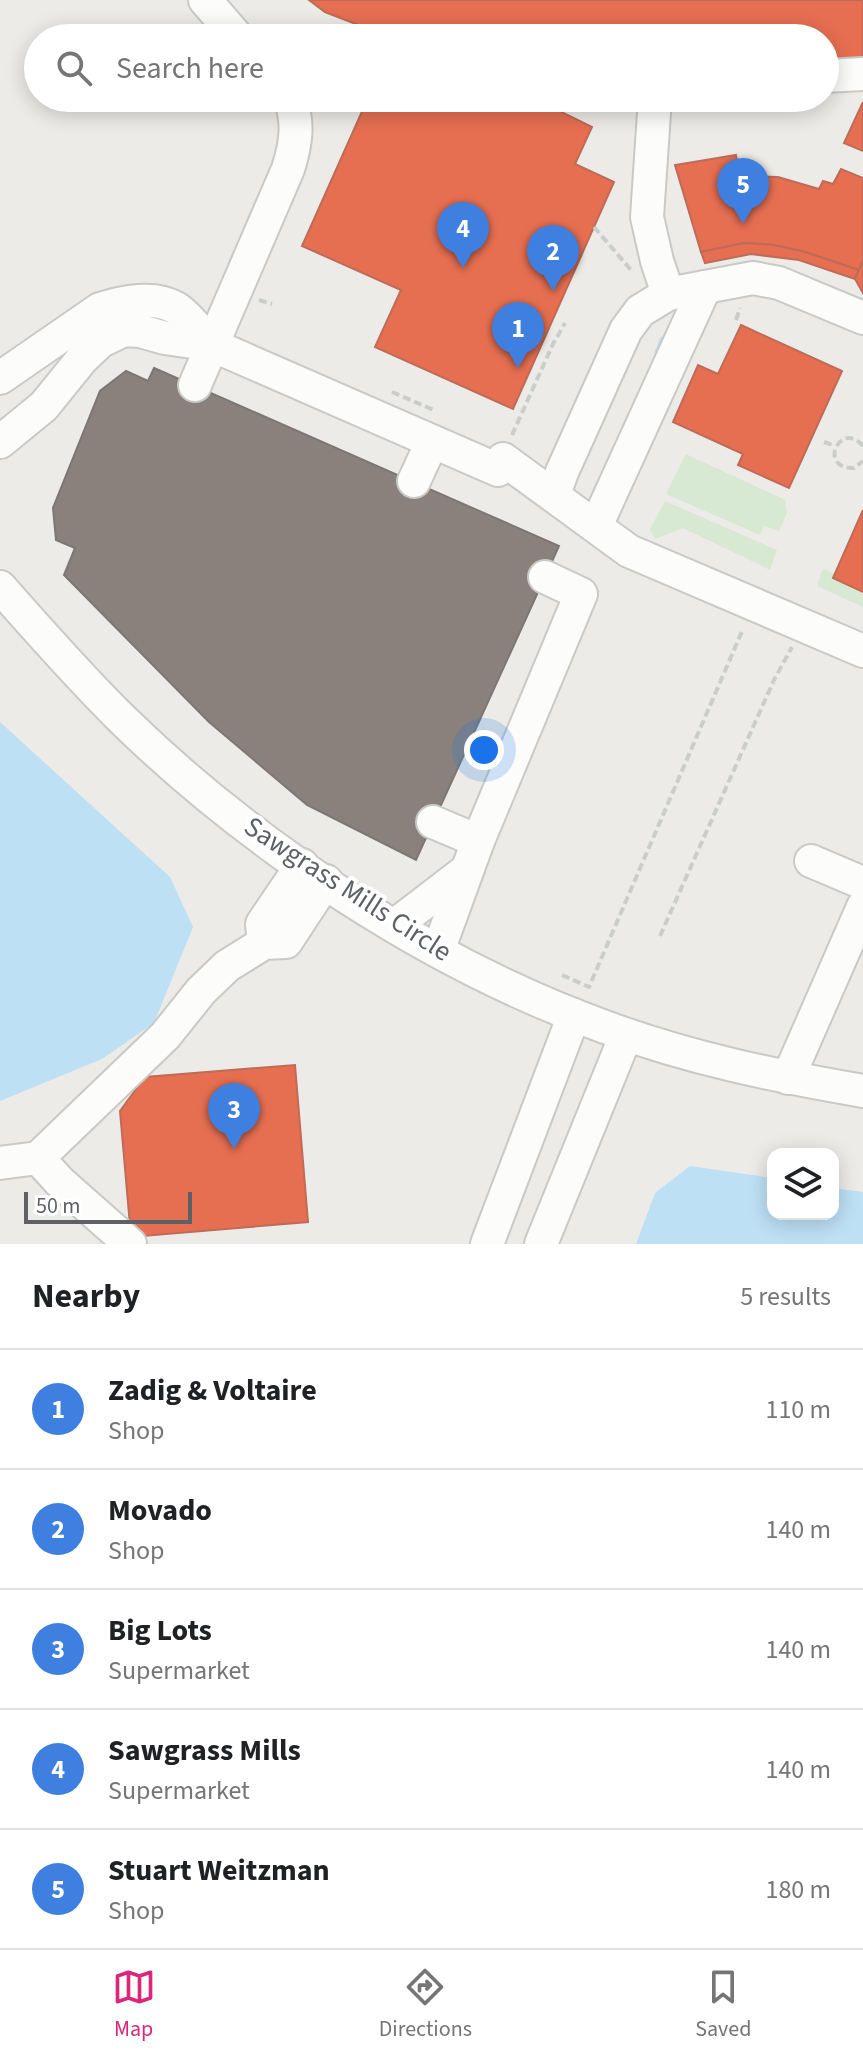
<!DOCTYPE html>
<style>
body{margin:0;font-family:"Source Sans 3",sans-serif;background:#f6f6f6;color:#202124}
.controls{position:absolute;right:24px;bottom:24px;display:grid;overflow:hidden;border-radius:16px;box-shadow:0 4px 20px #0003}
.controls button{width:72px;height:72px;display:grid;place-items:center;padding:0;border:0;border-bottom:2px solid #e0e0e0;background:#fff;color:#202124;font:40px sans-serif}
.scale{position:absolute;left:24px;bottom:20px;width:168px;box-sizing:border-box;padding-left:8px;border:4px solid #5d6165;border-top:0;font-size:22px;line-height:28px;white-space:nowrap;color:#5d6165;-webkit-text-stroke:6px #fff;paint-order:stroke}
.you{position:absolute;left:484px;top:750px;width:28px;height:28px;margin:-20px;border:6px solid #fff;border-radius:50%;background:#1a73e8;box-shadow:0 0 0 12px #1a73e833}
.badge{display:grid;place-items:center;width:52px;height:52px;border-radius:50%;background:#db2777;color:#fff;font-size:26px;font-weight:700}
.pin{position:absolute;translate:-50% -66px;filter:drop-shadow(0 2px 4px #0008)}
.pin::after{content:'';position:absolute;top:42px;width:28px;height:24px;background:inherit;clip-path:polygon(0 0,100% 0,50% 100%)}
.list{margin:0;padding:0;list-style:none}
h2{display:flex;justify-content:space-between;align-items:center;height:104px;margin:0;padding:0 32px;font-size:34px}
h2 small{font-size:26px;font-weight:400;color:#757577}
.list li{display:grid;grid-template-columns:52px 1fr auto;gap:24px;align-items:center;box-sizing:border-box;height:120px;padding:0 32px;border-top:2px solid #e0e0e0}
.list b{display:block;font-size:30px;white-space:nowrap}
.list p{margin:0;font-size:26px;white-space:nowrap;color:#757577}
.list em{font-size:26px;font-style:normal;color:#757577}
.icon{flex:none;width:44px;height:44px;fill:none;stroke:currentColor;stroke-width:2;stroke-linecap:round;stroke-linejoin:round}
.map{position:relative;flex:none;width:863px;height:1244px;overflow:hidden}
.search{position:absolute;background:#fff;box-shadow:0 4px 20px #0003;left:24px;right:24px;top:24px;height:88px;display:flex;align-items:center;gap:20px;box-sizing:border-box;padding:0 28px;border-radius:44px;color:#757577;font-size:30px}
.sheet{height:704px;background:#fff}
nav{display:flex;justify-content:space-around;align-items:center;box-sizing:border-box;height:112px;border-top:2px solid #e0e0e0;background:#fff;font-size:22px;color:#757577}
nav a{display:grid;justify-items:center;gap:4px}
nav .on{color:#db2777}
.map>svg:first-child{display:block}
.green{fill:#d7e8d3}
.water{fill:#bde0f5}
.shops{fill:#e76f51;stroke:#be6b57;stroke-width:2}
.industry{fill:#8a817c;stroke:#7c7775;stroke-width:2}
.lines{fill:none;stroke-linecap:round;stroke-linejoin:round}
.stream{stroke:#bde0f5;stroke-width:7}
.minor-casing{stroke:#c9c9c8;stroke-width:36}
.path{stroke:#c9ceca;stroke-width:4;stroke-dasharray:8 4;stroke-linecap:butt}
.minor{stroke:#fcfcfb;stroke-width:32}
.labels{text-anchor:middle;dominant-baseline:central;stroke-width:8;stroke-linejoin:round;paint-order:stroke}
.street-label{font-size:28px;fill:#5d6165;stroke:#fff}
</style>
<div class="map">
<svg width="863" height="1244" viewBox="0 0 863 1244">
<rect width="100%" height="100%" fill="#edebe7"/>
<g class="green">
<path d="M686,454L785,500L787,513L779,531L764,526L760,535L666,494Z"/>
<path d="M665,501L777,550L770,570L683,528L655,539L650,529Z"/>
<path d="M823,569L835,574L833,578L863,592V607L817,586Z"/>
</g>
<g class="water">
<path d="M0,722L170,877L193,927L154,1023L102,1059L0,1101Z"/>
<path d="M690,1166L773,1178V1214H833V1188L863,1192V1244H636L655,1193Z"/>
</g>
<g class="shops">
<path d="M309,0H863V61L825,63V38H392L325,12Z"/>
<path d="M368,98H533L592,127L575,164L614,182L513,409L375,347L401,290L302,246Z"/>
<path d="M863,102V151L844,143Z"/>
<path d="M736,155L739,176L778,177L819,189L823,181L833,184L841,169L863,178V262L859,270L805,252L774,245L744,243L701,252L675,165Z"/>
<path d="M744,243L774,245L805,252L859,270L855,279L799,260L751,254L705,263L701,252Z"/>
<path d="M862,262H863V293L855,279Z"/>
<path d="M741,325L842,371L789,488L738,465L743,454L673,422L698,365L718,374Z"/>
<path d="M863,510V592L833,578Z"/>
<path d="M295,1065L308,1222L131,1237L120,1111L145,1077Z"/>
</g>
<path class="industry" d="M154,368L559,546L416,860L307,805L209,722L64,575L75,548L56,540L53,508L100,391L126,371L148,381Z"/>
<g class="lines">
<path class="stream" d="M658,353L663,340"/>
<g class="minor-casing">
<g id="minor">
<path d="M205,0L238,38"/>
<path d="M825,76L863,74"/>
<path d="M655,98L647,217L657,261L668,294"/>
<path d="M0,378L100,309C123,302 154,295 176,308C189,316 201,334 212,345"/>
<path d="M195,385L288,169C296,144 299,123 290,98"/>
<path d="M0,442L44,406L82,359L101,341L124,330L140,331L165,338L212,345L498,470L503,459L629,551L863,651"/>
<path d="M414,481L432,442"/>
<path d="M554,495L562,472L626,330L640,311L668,294L753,278L779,283L863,318"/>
<path d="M596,526L705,287"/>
<path d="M0,587C40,632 80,678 123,720C254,848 433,965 605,1027C689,1058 775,1076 863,1091"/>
<path d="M433,822L478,841"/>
<path d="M811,861L863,883"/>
<path d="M394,926L467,870"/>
<path d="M264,943L262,924L302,865"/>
<path d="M438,951L478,841L581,594L545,577"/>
<path d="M788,1078L863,907"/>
<path d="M38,1158L60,1182L130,1244"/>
<path d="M0,1163L38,1158L165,1036L201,991L227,966L264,943L286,942L326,881"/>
<path d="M487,1244L574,1015"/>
<path d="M541,1244L626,1035"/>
</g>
</g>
<g class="path">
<path d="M594,227L631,270"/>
<path d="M259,300L272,304"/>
<path d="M736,320L740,308"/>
<path d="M392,392L436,411"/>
<path d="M512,435L553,344L565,323"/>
<path d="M824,442L835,446"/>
<path d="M863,446C840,419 817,469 854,468L863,461"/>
<path d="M660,936L774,680L792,647"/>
<path d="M562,975L589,987L743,629"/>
</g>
<use href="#minor" class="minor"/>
</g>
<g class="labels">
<g class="street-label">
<text transform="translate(348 889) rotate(33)">Sawgrass Mills Circle</text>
</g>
</g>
</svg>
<div class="controls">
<button><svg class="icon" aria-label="layers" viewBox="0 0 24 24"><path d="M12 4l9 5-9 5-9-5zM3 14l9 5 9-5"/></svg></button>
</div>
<div class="scale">50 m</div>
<div class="you"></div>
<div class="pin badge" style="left:518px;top:368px;background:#3f7fe0">1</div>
<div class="pin badge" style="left:553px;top:291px;background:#3f7fe0">2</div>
<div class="pin badge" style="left:234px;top:1149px;background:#3f7fe0">3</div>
<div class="pin badge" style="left:463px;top:268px;background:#3f7fe0">4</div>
<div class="pin badge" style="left:743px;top:224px;background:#3f7fe0">5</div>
<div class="search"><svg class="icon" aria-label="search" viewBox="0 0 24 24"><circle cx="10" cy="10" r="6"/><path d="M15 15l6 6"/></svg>Search here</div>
</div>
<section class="sheet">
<h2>Nearby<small>5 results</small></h2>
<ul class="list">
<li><span class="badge" style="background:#3f7fe0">1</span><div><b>Zadig &amp; Voltaire</b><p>Shop</p></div><em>110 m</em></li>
<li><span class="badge" style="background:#3f7fe0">2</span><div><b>Movado</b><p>Shop</p></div><em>140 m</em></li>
<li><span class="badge" style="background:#3f7fe0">3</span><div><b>Big Lots</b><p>Supermarket</p></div><em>140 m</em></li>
<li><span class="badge" style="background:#3f7fe0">4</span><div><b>Sawgrass Mills</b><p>Supermarket</p></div><em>140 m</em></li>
<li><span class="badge" style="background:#3f7fe0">5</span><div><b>Stuart Weitzman</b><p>Shop</p></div><em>180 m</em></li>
</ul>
</section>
<nav>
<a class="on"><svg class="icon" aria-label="map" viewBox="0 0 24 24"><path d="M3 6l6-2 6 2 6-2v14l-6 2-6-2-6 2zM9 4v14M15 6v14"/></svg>Map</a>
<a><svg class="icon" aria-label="directions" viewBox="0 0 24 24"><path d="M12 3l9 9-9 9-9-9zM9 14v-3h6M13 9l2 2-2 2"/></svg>Directions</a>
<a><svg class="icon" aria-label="saved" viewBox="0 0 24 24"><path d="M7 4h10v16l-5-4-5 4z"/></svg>Saved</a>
</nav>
